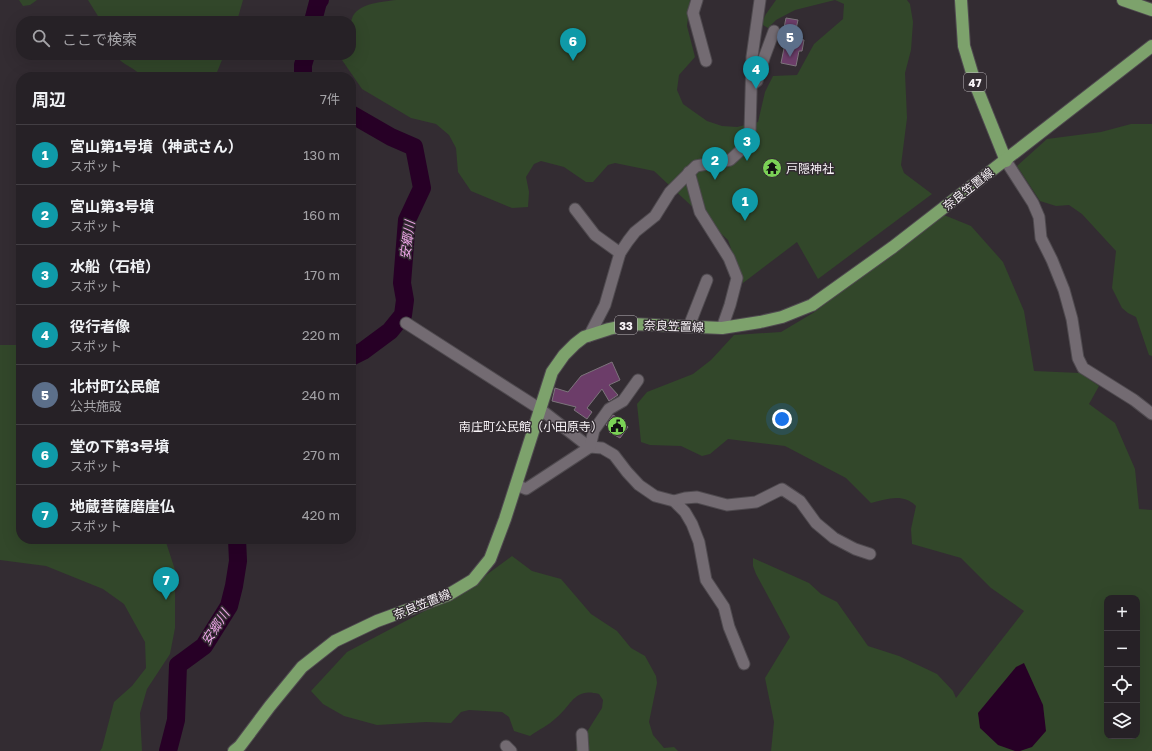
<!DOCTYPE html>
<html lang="ja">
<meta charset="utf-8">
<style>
body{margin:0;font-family:"Golos Text","Noto Sans JP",sans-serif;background:#2e292e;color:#f1f3f6}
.controls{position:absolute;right:12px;bottom:12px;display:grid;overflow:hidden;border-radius:8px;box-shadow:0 4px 16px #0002}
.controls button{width:36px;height:36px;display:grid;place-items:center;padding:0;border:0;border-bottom:1px solid #423e43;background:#262126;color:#f1f3f6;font:20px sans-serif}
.you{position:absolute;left:782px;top:419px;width:14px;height:14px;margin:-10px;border:3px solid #fff;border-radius:50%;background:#1a73e8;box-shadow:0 0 0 6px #1a73e833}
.badge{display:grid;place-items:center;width:26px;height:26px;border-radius:50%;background:#db2777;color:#fff;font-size:13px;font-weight:700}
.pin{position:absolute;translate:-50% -33px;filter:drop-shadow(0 1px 2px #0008)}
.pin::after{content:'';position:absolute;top:21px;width:14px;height:12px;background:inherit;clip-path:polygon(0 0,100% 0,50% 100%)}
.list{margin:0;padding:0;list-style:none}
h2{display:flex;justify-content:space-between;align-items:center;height:52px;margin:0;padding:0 16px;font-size:17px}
h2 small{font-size:13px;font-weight:400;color:#a4a3a7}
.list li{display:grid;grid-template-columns:26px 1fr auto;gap:12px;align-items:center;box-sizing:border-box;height:60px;padding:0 16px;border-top:1px solid #423e43}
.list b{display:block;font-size:15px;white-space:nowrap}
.list p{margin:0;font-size:13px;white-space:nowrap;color:#a4a3a7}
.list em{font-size:13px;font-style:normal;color:#a4a3a7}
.icon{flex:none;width:22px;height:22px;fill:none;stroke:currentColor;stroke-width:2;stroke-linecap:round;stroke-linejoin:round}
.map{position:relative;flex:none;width:1152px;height:751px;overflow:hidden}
.search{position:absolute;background:#262126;box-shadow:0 4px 16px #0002;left:16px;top:16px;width:340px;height:44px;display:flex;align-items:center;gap:10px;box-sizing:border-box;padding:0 14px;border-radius:16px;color:#a4a3a7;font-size:15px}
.panel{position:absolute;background:#262126;box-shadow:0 4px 16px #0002;left:16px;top:72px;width:340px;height:472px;border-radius:16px}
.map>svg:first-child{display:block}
.green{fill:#32472a;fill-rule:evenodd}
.water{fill:#270026}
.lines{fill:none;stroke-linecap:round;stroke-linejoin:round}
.river{stroke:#270026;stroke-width:18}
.building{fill:#6c3d69;stroke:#7c747b}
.street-casing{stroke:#4f4a4f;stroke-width:13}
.primary-casing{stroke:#4f4a4f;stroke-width:14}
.street{stroke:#736b72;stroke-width:11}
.primary{stroke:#7da26c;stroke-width:12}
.labels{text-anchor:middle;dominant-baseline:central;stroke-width:3;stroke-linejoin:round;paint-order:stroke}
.shield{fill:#332c32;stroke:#bdb7bc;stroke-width:1}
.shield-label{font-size:11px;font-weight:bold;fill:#f8f3f7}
.poi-label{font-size:12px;fill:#f8f3f7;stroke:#332c32;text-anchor:start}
.street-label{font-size:12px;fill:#f8f3f7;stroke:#332c32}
.water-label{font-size:13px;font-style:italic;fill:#eca4e6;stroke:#332c32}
</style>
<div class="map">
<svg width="1152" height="751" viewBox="0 0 1152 751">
<rect width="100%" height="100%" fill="#332c32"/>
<g class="green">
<path d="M19,0H37L30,5L23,6Z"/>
<path d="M88,0H243L237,21H101Z"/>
<path d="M396,0H690L687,26L695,57L679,75L677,90L683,104L707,121L722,126L737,127L758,122L765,92L773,76L797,75L814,44L843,19L844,4L835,0L795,10L776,20L768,28L761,24L766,14L776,0H907L910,4L913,22L911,50L905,73L907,118L901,165L904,173L932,194L818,279L797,242L743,283L728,240L654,171L615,163L608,165L593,182H586L564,167L541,161L534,164L526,177L529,192L528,207L512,208L471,191L458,172L456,148L449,135L436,124L411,118L362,89L342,60V55H351C351,45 350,33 351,23C353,3 381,2 396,0Z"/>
<path d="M116,55H224L215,77H142C135,67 121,65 116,55Z"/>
<path d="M1131,124H1152V356L1149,355L1136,317L1128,313L1122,308L1112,288L1116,251L1082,214L1069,205L1056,206L1040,201L1017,166L1047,139L1101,132Z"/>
<path d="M944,215L971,226L1003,262L1024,311L1034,371L1080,373L1099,386L1089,404L1115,423L1135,469L1139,509L1152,510V751H771L774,722L765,678L790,637L756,574L753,566V558L809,583L821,594L837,602L868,646L899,656L937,674L953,691L956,698L1024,611L991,588L961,558L912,544L911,529L916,506C903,493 887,499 871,503L846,478L785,446L728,439L710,454L702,456L681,446L650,445L641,442L637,404L647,392L693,374L711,360L734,335L781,332L813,313ZM1107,598H1137V736H1107Z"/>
<path d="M0,345H21V539H165L175,570V628L170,654L147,689L140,713L142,751H100L102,748L114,702L132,686L146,668L145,642L124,604L103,589L46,566L0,560Z"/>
<path d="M512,556L532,571L561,579L591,614L617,631L631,648L645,656L656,676L657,683L649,722L653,735L664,748L674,747L678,751H575L602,708L603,700L599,694C574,687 572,705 556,718C549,725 538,730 530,736L514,731L509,717L502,712L469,710L461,712L451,723L426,722L377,725L344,716L323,704L311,691L347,652L470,587Z"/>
</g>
<path class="water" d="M1024,663L1043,705L1046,731L1032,747L1020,751H1015L998,745L980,728L978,713L1016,667Z"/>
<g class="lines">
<g class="river">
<path d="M313,21L318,2L320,0"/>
<path d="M303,77V65L306,55"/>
<path d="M351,114L391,137L414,147L422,188L407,220L402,283L405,300L403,315L390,331L363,351L351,357"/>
<path d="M168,751L176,720L178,665L185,660L204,646L229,606L234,586L238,561L237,539"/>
</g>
</g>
<g class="building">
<path d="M786,18L798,20L794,38L804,40L802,51H799L796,66L781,63L788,29L784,28Z"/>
<path d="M612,362L620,380L609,385L618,395L609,401L602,389L587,408L592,412L587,419L574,410L576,407L552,401L555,388L568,392L581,376Z"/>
<path d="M613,415L625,422L624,424L628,427L620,438L609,432L612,428L606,425Z"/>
</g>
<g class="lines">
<g class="street-casing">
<g id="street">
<path d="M697,0L693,13L706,61"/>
<path d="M752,85L757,81L764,58L774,31"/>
<path d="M1006,161L1033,203L1039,217L1041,238L1052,260L1064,290L1072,319L1078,358L1083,368L1134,400L1152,414"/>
<path d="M689,172L700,212L729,258L737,278L730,305L722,328"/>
<path d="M575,209L595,235L620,253"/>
<path d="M406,323L540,409L584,443L590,447L602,448L614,455L627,472L639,485L655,496L674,501L685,512L692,524L699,542L706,580L724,607L729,627L744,664"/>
<path d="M689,326L707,280"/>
<path d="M589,336L605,305L620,253L628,241L635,232L655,216L670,192L696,166L730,160L741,150L750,131L752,57L760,0"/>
<path d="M516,485L526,489L590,447L594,430L609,409L623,401L638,380"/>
<path d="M674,501L685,498L697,497L727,505L756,502L782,489L800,501L816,523L834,538L855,549L870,554"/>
<path d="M582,734L583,751"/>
<path d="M506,746L511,751"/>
</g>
</g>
<g class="primary-casing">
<g id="primary">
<path d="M961,0L964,46L976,86L1006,161"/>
<path d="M1123,0L1152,10"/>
<path d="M234,751L240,746L270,706L302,667L335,641L377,621L448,595L473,580L490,559L505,519L552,372L564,355L575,344L584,337L609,329L632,324L722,328L760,322L782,317L812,305L893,247L1152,46"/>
</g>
</g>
<use href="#street" class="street"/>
<use href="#primary" class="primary"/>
</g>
<defs>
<g id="temple-disc" transform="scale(1)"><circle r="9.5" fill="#7bd156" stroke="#332c32"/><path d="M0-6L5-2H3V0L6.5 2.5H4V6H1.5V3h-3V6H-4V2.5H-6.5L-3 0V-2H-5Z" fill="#111"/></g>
<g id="civic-disc" transform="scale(1)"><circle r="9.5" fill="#7bd156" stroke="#332c32"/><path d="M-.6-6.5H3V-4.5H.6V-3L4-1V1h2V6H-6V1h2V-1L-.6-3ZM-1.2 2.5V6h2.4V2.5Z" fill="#111"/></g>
</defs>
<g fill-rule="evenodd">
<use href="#temple-disc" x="772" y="168"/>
<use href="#civic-disc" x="617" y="426"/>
</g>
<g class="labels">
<g class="shield">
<rect x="964" y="73" width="22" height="18" rx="3"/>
<rect x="615" y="316" width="22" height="18" rx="3"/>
</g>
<g class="shield-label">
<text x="975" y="82">47</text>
<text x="626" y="325">33</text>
</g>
<g class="poi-label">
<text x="786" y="168">戸隠神社</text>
<text x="603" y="426" text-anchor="end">南庄町公民館（小田原寺）</text>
</g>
<g class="street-label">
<text transform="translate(968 189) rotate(-38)">奈良笠置線</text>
<text transform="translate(674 326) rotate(2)">奈良笠置線</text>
<text transform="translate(422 604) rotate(-22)">奈良笠置線</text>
</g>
<g class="water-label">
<text transform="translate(407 240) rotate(-82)">安郷川</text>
<text transform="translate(215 627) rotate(-57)">安郷川</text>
</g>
</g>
</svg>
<div class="controls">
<button>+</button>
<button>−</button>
<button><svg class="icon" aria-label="locate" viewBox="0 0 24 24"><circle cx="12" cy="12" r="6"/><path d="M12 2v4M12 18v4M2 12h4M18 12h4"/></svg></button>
<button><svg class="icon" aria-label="layers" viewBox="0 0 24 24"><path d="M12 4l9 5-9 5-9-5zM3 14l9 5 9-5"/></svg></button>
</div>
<div class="you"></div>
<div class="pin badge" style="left:745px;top:221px;background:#0f9aa8">1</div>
<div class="pin badge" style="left:715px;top:180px;background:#0f9aa8">2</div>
<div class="pin badge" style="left:747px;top:161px;background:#0f9aa8">3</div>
<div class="pin badge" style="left:756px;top:89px;background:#0f9aa8">4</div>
<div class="pin badge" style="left:790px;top:57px;background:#5c6f8a">5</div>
<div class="pin badge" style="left:573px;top:61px;background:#0f9aa8">6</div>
<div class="pin badge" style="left:166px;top:600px;background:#0f9aa8">7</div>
<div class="search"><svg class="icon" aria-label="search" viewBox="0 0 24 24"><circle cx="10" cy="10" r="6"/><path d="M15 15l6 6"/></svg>ここで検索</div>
<section class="panel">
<h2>周辺<small>7件</small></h2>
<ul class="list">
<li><span class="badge" style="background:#0f9aa8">1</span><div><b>宮山第1号墳（神武さん）</b><p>スポット</p></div><em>130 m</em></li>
<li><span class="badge" style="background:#0f9aa8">2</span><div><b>宮山第3号墳</b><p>スポット</p></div><em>160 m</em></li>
<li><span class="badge" style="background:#0f9aa8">3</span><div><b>水船（石棺）</b><p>スポット</p></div><em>170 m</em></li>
<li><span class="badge" style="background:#0f9aa8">4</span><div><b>役行者像</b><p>スポット</p></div><em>220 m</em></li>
<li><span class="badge" style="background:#5c6f8a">5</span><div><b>北村町公民館</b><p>公共施設</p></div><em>240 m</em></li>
<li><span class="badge" style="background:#0f9aa8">6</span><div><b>堂の下第3号墳</b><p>スポット</p></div><em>270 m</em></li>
<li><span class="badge" style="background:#0f9aa8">7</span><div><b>地蔵菩薩磨崖仏</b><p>スポット</p></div><em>420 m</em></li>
</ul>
</section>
</div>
